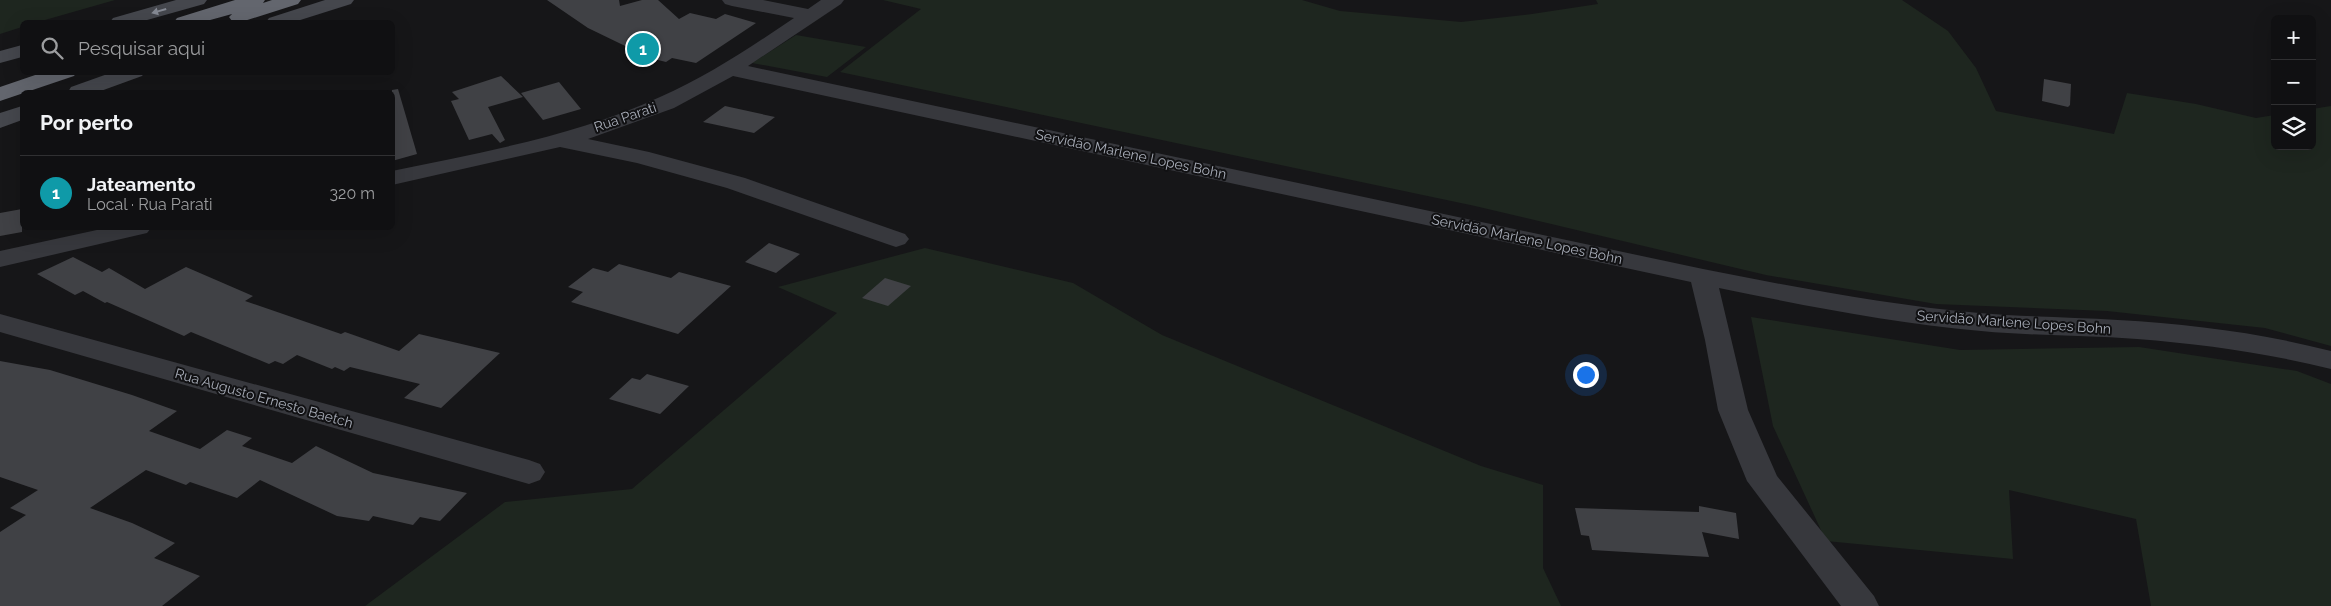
<!DOCTYPE html>
<html lang="pt">
<meta charset="utf-8">
<style>
body{margin:0;font-family:Raleway,sans-serif;background:#19191b;color:#f1f3f6}
.controls{position:absolute;right:15px;top:15px;display:grid;overflow:hidden;border-radius:8px;box-shadow:0 5px 20px #0002}
.controls button{width:45px;height:45px;display:grid;place-items:center;padding:0;border:0;border-bottom:1px solid #303032;background:#101012;color:#f1f3f6;font:25px sans-serif}
.you{position:absolute;left:1585px;top:374px;width:18px;height:18px;margin:-12px;border:4px solid #fff;border-radius:50%;background:#1a73e8;box-shadow:0 0 0 8px #1a73e833}
.badge{display:grid;place-items:center;width:32px;height:32px;border-radius:50%;background:#f2b134;color:#fff;font-size:16px;font-weight:700}
.pin{position:absolute;translate:-50% -50%;border:2px solid #fff;box-shadow:0 1px 5px #0006}
.list{margin:0;padding:0;list-style:none}
h2{display:flex;justify-content:space-between;align-items:center;height:65px;margin:0;padding:0 20px;font-size:21px}
h2 small{font-size:16px;font-weight:400;color:#9c9d9f}
.list li{display:grid;grid-template-columns:32px 1fr auto;gap:15px;align-items:center;box-sizing:border-box;height:75px;padding:0 20px;border-top:1px solid #303032}
.list b{display:block;font-size:19px;white-space:nowrap}
.list p{margin:0;font-size:16px;white-space:nowrap;color:#9c9d9f}
.list em{font-size:16px;font-style:normal;color:#9c9d9f}
.icon{flex:none;width:28px;height:28px;fill:none;stroke:currentColor;stroke-width:2;stroke-linecap:round;stroke-linejoin:round}
.map{position:relative;flex:none;width:2331px;height:606px;overflow:hidden}
.search{position:absolute;background:#101012;box-shadow:0 5px 20px #0002;left:20px;top:20px;width:375px;height:55px;display:flex;align-items:center;gap:12px;box-sizing:border-box;padding:0 18px;border-radius:8px;color:#9c9d9f;font-size:19px}
.panel{position:absolute;background:#101012;box-shadow:0 5px 20px #0002;left:20px;top:90px;width:375px;height:140px;border-radius:8px}
.map>svg:first-child{display:block}
.green{fill:#1e261f}
.building{fill:#404145}
.lines{fill:none;stroke-linecap:round;stroke-linejoin:round}
.street{fill:#37383d;fill-rule:evenodd}
.secondary{fill:#45474d;fill-rule:evenodd}
.highway{fill:#63666e;fill-rule:evenodd}
.oneway{fill:#858993}
.labels{text-anchor:middle;dominant-baseline:central;stroke-width:4;stroke-linejoin:round;paint-order:stroke}
.street-label{font-size:14px;fill:#a8adb8;stroke:#111113}
</style>
<div class="map">
<svg width="2331" height="606" viewBox="0 0 2331 606">
<rect width="100%" height="100%" fill="#161618"/>
<g class="green">
<path d="M0,0H115L38,22H22V27L0,34Z"/>
<path d="M883,0H1302L1340,11L1461,22L1532,14L1598,4L1596,0H1902L1948,31L1976,68L1996,111L2114,134L2127,93L2196,104L2256,118L2275,115V146H2312V109L2331,106V346L2265,328L2107,311L1936,304L1766,275L1475,206L840,72L921,9Z"/>
<path d="M796,35L866,47L827,77L752,63Z"/>
<path d="M925,248L1073,283L1162,335L1481,466L1543,485V568L1561,606H365L505,502L632,489L837,313L778,287Z"/>
<path d="M1751,317L1960,350L2139,347L2297,371L2331,384V606H2151L2136,519L2009,490L2013,559L1826,541L1773,426Z"/>
</g>
<g class="building">
<path d="M547,0H619L620,6L642,0H658L679,19L690,13L716,19L725,14L756,23L696,63L672,58L666,62L650,58L588,28Z"/>
<path d="M501,76L523,97L488,107L505,140L500,143L492,134L469,140L451,101L459,99L452,92Z"/>
<path d="M2044,79L2071,84L2070,105L2068,107L2042,101Z"/>
<path d="M559,82L581,109L543,120L521,93Z"/>
<path d="M398,89L417,154L392,161V90Z"/>
<path d="M725,106L775,117L754,133L703,122Z"/>
<path d="M22,209V232L0,236V213Z"/>
<path d="M769,243L800,254L776,273L745,262Z"/>
<path d="M73,257L102,272L109,268L145,289L186,267L253,296L245,301L341,334L345,332L399,351L419,334L500,353L441,408L404,398L420,384L350,367L344,371L335,367L332,369L297,355L283,364L275,361L269,364L191,332L184,336L107,302L105,303L83,291L75,295L37,274Z"/>
<path d="M619,264L671,278L679,272L731,286L678,334L571,302L583,292L568,287L593,268L608,272Z"/>
<path d="M885,278L911,286L888,306L862,298Z"/>
<path d="M0,361L50,370L132,395L177,411L149,431L200,449L227,430L252,438L242,446L292,463L316,446L373,473L467,493L440,521L420,517L413,525L373,516L369,521L337,516L260,480L237,498L190,482L186,485L146,470L90,508L132,523L175,543L154,558L200,576L162,606H0V532L26,515L10,508L38,490L0,477Z"/>
<path d="M647,374L689,386L660,414L609,399L632,378L640,380Z"/>
<path d="M1699,506L1736,513L1739,539L1702,532L1709,557L1592,550L1589,536L1581,535L1575,508L1699,512Z"/>
</g>
<g class="lines">
<g class="street">
<path d="M722,0H763L808,9L821,0H844L841,4L748,66L1703,269C1794,287 1886,305 1979,313C2025,317 2072,317 2118,320C2190,324 2261,333 2331,351V369C2267,353 2202,344 2137,339C2085,335 2033,336 1981,331C1893,323 1806,306 1719,288L1748,410L1777,476L1874,596L1879,606H1841L1747,481L1718,410L1705,340L1691,282L733,76L674,108L588,139L649,152L745,178L905,234L909,239L905,244L896,247L887,244L727,188L637,163L560,147L392,185V171C482,152 576,136 660,97C708,76 751,47 794,18L732,6L725,4Z"/>
<path d="M106,228H151L147,233L0,267V251Z"/>
<path d="M0,314L529,460L540,464L545,472L540,480L529,484L0,332Z"/>
</g>
<g class="secondary">
<path d="M176,0H207L204,4L140,22H110L113,18Z"/>
<path d="M325,0H354L351,4L294,22H266L269,18Z"/>
<path d="M22,45V57L0,63V51Z"/>
<path d="M113,72H145L142,76L98,92H68L71,87Z"/>
<path d="M22,106V120L0,128V113Z"/>
</g>
<g class="highway">
<path d="M235,0H265L263,3L272,0H301L298,4L241,22L232,21L229,17L232,14L203,22H174L177,18Z"/>
<path d="M44,72H77L74,76L0,101V87Z"/>
</g>
</g>
<defs><path id="oneway-solid" d="M-6-.8H1V-3.2L6.5 0L1 3.2V.8H-6Z" transform="scale(1.25)"/></defs>
<use class="oneway" href="#oneway-solid" transform="translate(159 11) rotate(164)"/>
<g class="labels">
<g class="street-label">
<text transform="translate(625 117) rotate(-19)">Rua Parati</text>
<text transform="translate(1131 154) rotate(12)">Servidão Marlene Lopes Bohn</text>
<text transform="translate(1527 239) rotate(12)">Servidão Marlene Lopes Bohn</text>
<text transform="translate(2014 322) rotate(4)">Servidão Marlene Lopes Bohn</text>
<text transform="translate(264 398) rotate(16)">Rua Augusto Ernesto Baetch</text>
</g>
</g>
</svg>
<div class="controls">
<button>+</button>
<button>−</button>
<button><svg class="icon" aria-label="layers" viewBox="0 0 24 24"><path d="M12 4l9 5-9 5-9-5zM3 14l9 5 9-5"/></svg></button>
</div>
<div class="you"></div>
<div class="pin badge" style="left:643px;top:49px;background:#0f9aa8">1</div>
<div class="search"><svg class="icon" aria-label="search" viewBox="0 0 24 24"><circle cx="10" cy="10" r="6"/><path d="M15 15l6 6"/></svg>Pesquisar aqui</div>
<section class="panel">
<h2>Por perto<small></small></h2>
<ul class="list">
<li><span class="badge" style="background:#0f9aa8">1</span><div><b>Jateamento</b><p>Local · Rua Parati</p></div><em>320 m</em></li>
</ul>
</section>
</div>
